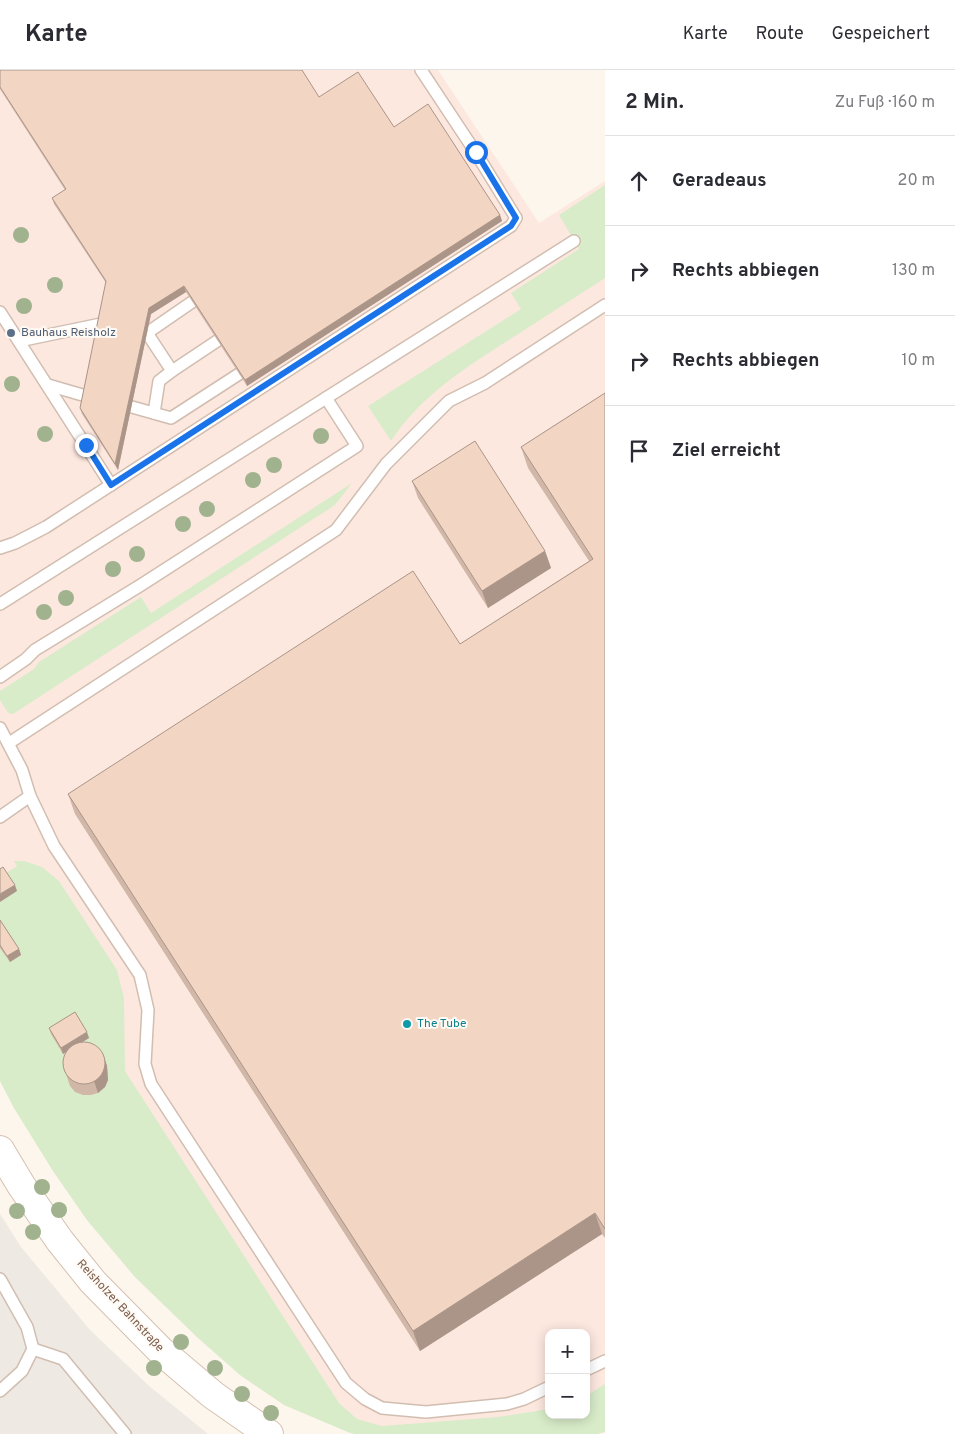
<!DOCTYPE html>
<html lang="de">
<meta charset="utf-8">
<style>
body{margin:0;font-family:Overpass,sans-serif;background:#f2f2f3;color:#2b2b33}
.controls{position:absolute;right:15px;bottom:15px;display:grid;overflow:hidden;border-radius:10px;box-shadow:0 2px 12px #0003}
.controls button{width:45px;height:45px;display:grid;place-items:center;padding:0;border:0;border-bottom:1px solid #e1e1e2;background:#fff;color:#2b2b33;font:25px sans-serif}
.stop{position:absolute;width:15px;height:15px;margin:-11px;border:4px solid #1a73e8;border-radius:50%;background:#fff}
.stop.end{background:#1a73e8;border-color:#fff;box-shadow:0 1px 5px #0008}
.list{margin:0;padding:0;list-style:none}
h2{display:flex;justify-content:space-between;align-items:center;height:65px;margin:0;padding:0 20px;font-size:21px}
h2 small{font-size:16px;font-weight:400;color:#7c7c81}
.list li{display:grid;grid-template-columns:32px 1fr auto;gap:15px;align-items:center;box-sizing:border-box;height:90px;padding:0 20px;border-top:1px solid #e1e1e2}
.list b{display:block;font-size:19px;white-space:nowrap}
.list em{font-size:16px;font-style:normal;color:#7c7c81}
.icon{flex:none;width:28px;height:28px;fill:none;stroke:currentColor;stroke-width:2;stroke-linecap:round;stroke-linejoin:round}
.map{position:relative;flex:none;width:605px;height:1364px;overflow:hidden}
header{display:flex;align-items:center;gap:30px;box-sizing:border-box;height:70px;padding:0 25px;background:#fff;border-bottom:1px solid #e1e1e2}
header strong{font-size:24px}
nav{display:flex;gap:28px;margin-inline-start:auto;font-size:18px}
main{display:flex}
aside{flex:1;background:#fff}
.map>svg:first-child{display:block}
.commercial{fill:#fde8e0;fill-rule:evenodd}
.industrial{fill:#efe9e4}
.green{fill:#d8ecc9}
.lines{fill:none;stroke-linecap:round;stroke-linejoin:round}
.service-casing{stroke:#d1beb0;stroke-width:14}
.secondary-casing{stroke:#d6c0b0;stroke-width:30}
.service{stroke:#fff;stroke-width:11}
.secondary{stroke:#fff;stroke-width:28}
.tree{fill:#a0b28e}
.wall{fill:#d1b7a8}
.shaded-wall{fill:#aa9588}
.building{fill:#f3d5c3;stroke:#aa9588}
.route{stroke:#1a73e8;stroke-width:6}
.service-dot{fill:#5c6f8a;stroke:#fffaf3;stroke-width:2}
.culture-dot{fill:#0f9aa8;stroke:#fffaf3;stroke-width:2}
.labels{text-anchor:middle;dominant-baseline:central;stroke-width:4;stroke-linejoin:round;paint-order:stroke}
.service-label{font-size:12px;fill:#4e5e75;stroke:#fffaf3;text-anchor:start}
.culture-label{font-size:12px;fill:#0d838f;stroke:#fffaf3;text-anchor:start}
.street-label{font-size:12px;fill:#7a5c4d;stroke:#fffaf3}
</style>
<header>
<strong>Karte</strong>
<nav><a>Karte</a><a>Route</a><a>Gespeichert</a></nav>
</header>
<main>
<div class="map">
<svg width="605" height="1364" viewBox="0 0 605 1364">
<rect width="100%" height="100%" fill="#fdf6ec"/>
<path class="commercial" d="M0,0H438L539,153L605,111V1362L597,1364H355L284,1335L240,1305L197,1267L135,1207L87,1150L53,1101L14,1038L0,1011ZM549,1263H586V1345H549Z"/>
<path class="industrial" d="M0,1144L21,1177L90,1260L148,1315L208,1364H0Z"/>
<g class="green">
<path d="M605,115V208C574,228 543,248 512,268C467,297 421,325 391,371L368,336L521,239L511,223L579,179L559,145Z"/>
<path d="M352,413L335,435L13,644L8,643L0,630V621L34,599L39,592L141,527L151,543Z"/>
<path d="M14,791H24L42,797L59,811L117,900L124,928L125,1001L339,1333L357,1349L382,1356L498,1347L549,1339V1345H586V1326L605,1314V1362L597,1364H355L350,1363L284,1335L240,1305L197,1267L135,1207L87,1150L53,1101L14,1038L0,1011V832L6,803L17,796Z"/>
</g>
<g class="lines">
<g class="service-casing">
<g id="service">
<path d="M0,242L111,415"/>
<path d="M19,271L101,254"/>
<path d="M172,301L217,271"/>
<path d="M48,315L86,326"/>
<path d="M326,328L574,171"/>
<path d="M132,337L171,348L239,304"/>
<path d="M154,343L159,311L172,301L147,263L192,232"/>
<path d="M0,478L15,473L46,457L511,156L516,148L476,83L421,0"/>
<path d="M0,534L326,328L357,376L141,515L35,580L26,589L0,607"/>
<path d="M0,658L22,700L30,726L54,776L140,905L148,940L145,994L151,1014L346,1313L365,1329L382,1338L426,1342L507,1334L524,1329L549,1317"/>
<path d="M9,673L336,460L386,394L449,331L485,313L605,235"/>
<path d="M0,747L30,726"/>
<path d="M0,1209L27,1257L33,1279L22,1301L0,1321"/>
<path d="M33,1279L63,1289L125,1364"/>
<path d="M586,1300L605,1291"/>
</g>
</g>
<g class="secondary-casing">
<path id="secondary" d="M0,1080L21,1115L60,1171L93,1212L161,1281L213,1325L269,1364"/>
</g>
<use href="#service" class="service"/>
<use href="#secondary" class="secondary"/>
</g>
<g class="tree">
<circle cx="21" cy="165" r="8"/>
<circle cx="55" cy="215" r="8"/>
<circle cx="24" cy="236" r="8"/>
<circle cx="12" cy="314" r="8"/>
<circle cx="45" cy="364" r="8"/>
<circle cx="321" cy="366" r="8"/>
<circle cx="274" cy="395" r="8"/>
<circle cx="253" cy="410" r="8"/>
<circle cx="207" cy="439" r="8"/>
<circle cx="183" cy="454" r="8"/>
<circle cx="137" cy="484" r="8"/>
<circle cx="113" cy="499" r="8"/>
<circle cx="66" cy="528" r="8"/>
<circle cx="44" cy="542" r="8"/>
<circle cx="42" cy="1117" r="8"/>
<circle cx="59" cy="1140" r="8"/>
<circle cx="17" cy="1141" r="8"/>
<circle cx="33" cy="1162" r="8"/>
<circle cx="181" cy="1272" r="8"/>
<circle cx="154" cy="1298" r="8"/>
<circle cx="215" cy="1298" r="8"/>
<circle cx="242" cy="1324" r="8"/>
<circle cx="271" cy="1343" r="8"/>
</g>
<g class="wall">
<path d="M0,0L319,27L394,57L500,145L502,151L247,316L186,222L151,244L118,400L82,344L80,338L106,213L54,134L52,128L65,120L0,19Z"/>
<path d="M605,323V1168L602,1164L420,1281L75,744L68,724L460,574L589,491L528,398L521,377Z"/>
<path d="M412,411L545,481L551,498L488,538L418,428Z"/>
<path d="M0,850L19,879L21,885L10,892L0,878Z"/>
<path d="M49,958L89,968L82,972L103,984L107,996L108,1010L105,1017L98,1023L91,1025H83L75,1022L70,1016L63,995L66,982L63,984L51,964Z"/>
</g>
<g class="shaded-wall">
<path d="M500,145L502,151L247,316L245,310Z"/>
<path d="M184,216L186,222L151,244L118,400L115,394L149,238Z"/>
<path d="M545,481L551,498L488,538L482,521Z"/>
<path d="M15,815L17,821L0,832V824Z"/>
<path d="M19,879L21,885L10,892L7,886Z"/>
<path d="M87,962L89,968L63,984L61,978Z"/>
<path d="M103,984L107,996L108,1010L105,1017L98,1023L94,1011Z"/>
<path d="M595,1143L602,1164L420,1281L413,1261Z"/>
</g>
<g class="building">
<path d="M0,0H302L319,27L358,2L394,57L428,34L500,145L245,310L184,216L149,238L115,394L80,338L106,211L52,128L66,119L0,17Z"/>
<path d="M605,323V1159L595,1143L413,1261L68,724L413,501L460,574L593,489L521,377Z"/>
<path d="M475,371L545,481L482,521L412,411Z"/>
<path d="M3,797L15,815L0,824V799Z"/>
<path d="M0,850L19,879L7,886L0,875Z"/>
<path d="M75,942L87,962L61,978L49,958Z"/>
<circle cx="84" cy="993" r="21"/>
</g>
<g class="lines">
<path class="route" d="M86,375L111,415L511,156L516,148L476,82"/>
</g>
<circle class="service-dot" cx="11" cy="263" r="5"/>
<circle class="culture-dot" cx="407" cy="954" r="5"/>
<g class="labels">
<g class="service-label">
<text x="21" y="263">Bauhaus Reisholz</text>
</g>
<g class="culture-label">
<text x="417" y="954">The Tube</text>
</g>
<g class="street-label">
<text transform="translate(120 1236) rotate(47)">Reisholzer Bahnstraße</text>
</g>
</g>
</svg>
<div class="controls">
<button>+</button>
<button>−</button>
</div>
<div class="stop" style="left:476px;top:82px"></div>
<div class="stop end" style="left:86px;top:375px"></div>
</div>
<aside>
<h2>2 Min.<small>Zu Fuß · 160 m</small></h2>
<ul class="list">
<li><svg class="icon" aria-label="ahead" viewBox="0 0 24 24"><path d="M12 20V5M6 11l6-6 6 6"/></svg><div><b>Geradeaus</b></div><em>20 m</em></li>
<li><svg class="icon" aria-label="right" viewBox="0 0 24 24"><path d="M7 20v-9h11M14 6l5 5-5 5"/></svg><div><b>Rechts abbiegen</b></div><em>130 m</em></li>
<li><svg class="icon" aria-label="right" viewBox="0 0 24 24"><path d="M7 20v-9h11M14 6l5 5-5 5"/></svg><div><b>Rechts abbiegen</b></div><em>10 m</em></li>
<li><svg class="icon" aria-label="arrive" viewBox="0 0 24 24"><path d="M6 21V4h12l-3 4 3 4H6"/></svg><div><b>Ziel erreicht</b></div></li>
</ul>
</aside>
</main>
